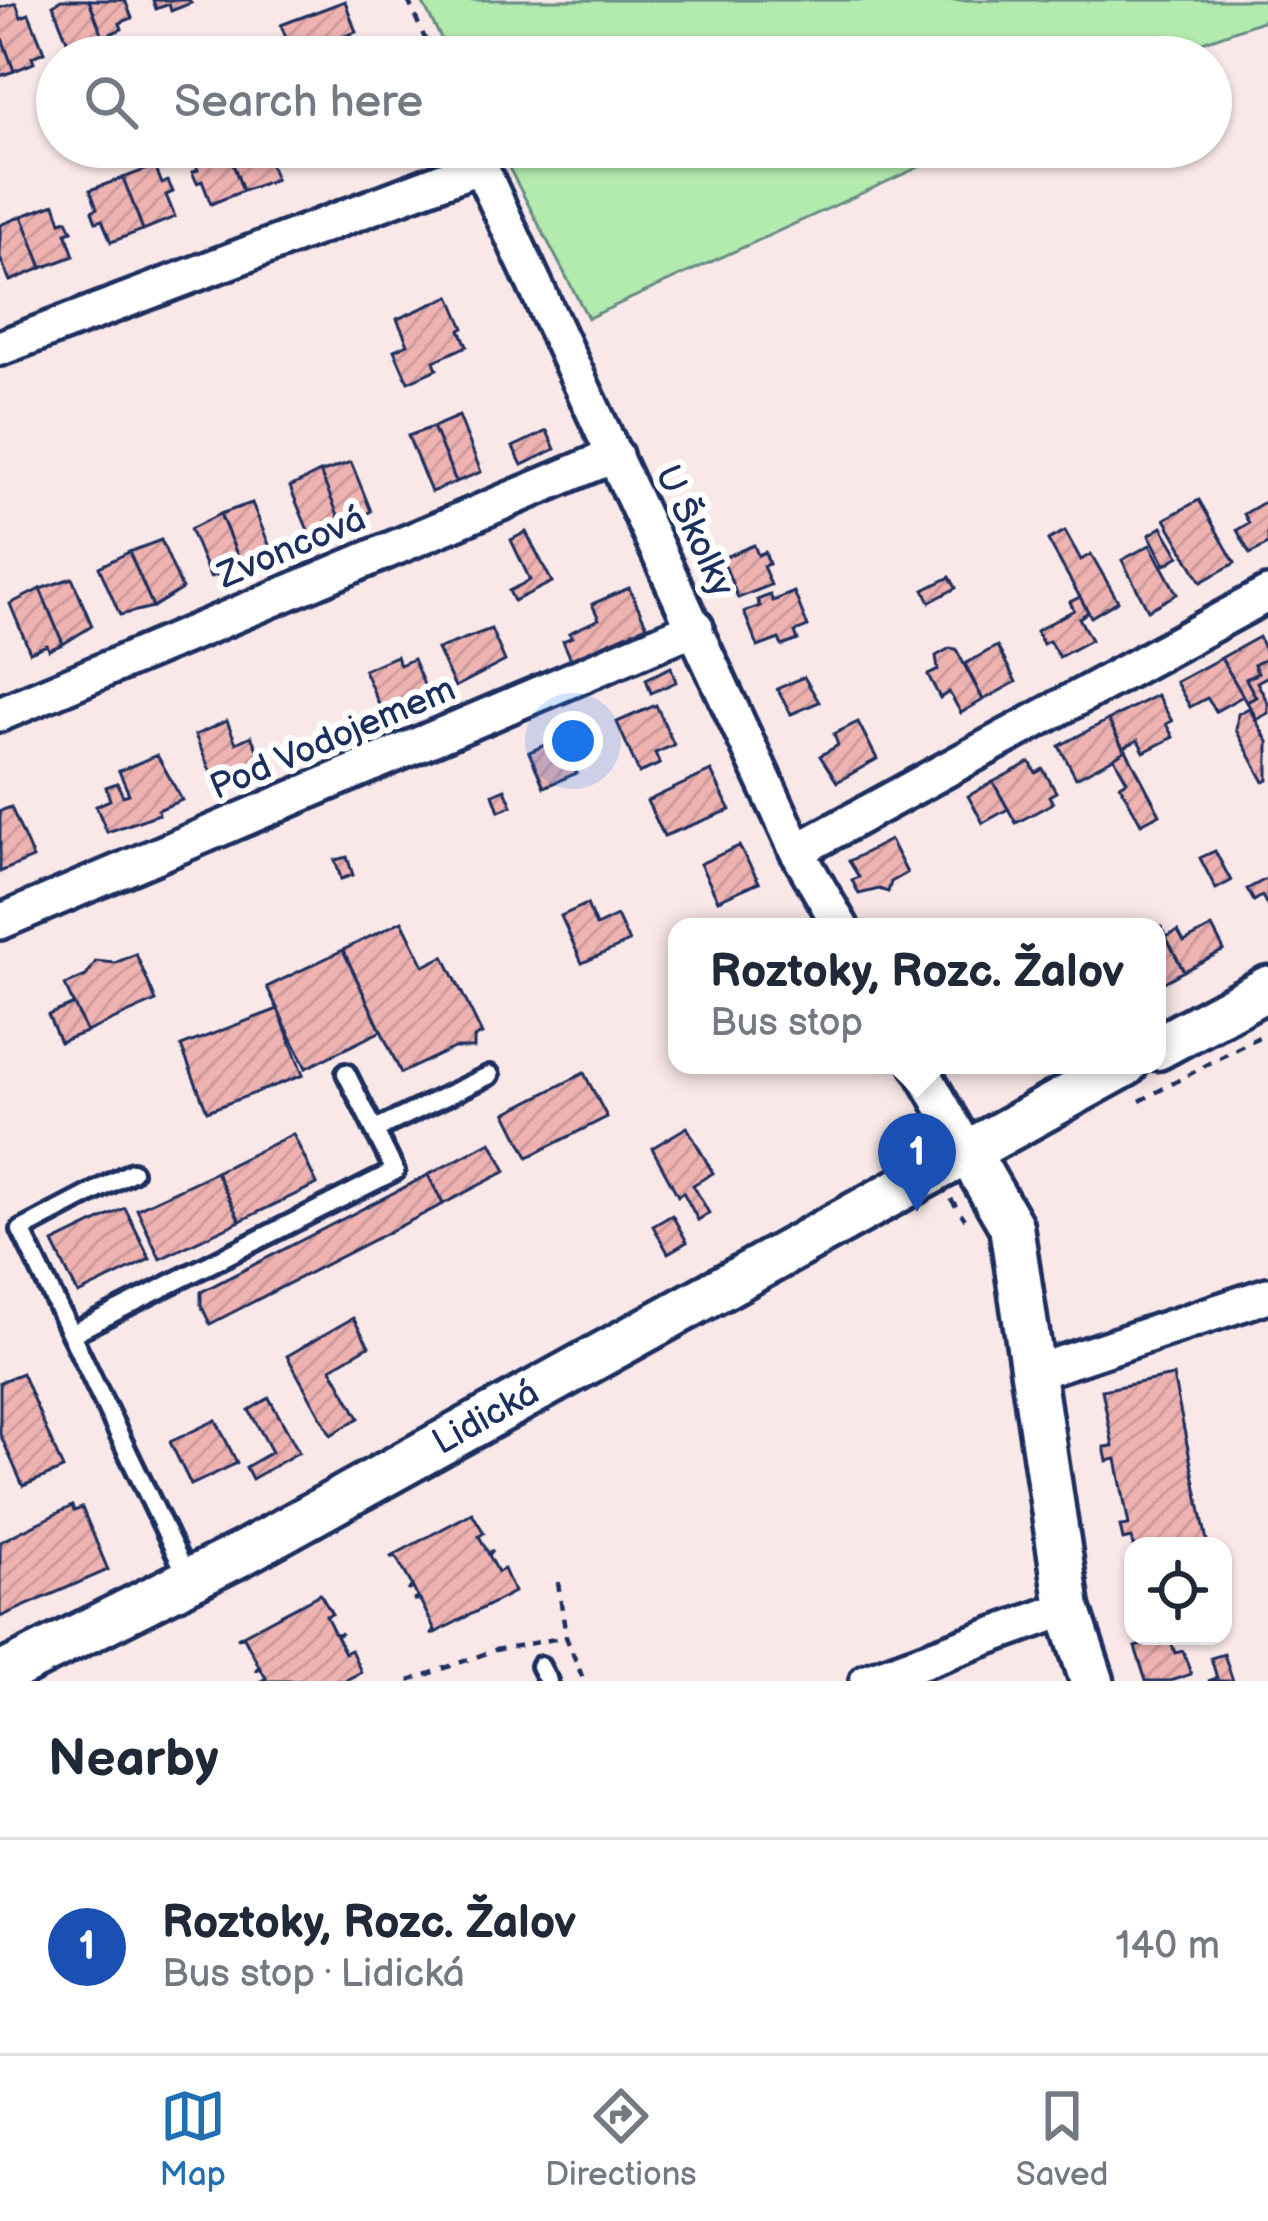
<!DOCTYPE html>
<meta charset="utf-8">
<style>
body{margin:0;font-family:"Balsamiq Sans",sans-serif;background:#f2f2f3;color:#1f2937}
.controls{position:absolute;right:36px;bottom:36px;display:grid;overflow:hidden;border-radius:24px;box-shadow:0 3px 9px #0004}
.controls button{width:108px;height:108px;display:grid;place-items:center;padding:0;border:0;border-bottom:3px solid #e0e1e3;background:#fff;color:#1f2937;font:60px sans-serif}
.you{position:absolute;left:573px;top:741px;width:42px;height:42px;margin:-30px;border:9px solid #fff;border-radius:50%;background:#1a73e8;box-shadow:0 0 0 18px #1a73e833}
.badge{display:grid;place-items:center;width:78px;height:78px;border-radius:50%;background:#1f6fb2;color:#fff;font-size:39px;font-weight:700}
.pin{position:absolute;translate:-50% -99px;filter:drop-shadow(0 3px 6px #0008)}
.pin::after{content:'';position:absolute;top:63px;width:42px;height:36px;background:inherit;clip-path:polygon(0 0,100% 0,50% 100%)}
.popup{position:absolute;left:668px;top:918px;width:498px;height:156px;box-sizing:border-box;display:grid;place-content:center;border-radius:24px;background:#fff;filter:drop-shadow(0 3px 9px #0005);font-size:39px;white-space:nowrap;color:#747a83}
.popup b{font-size:45px;color:#1f2937}
.popup::after{content:'';position:absolute;left:50%;top:100%;margin-left:-24px;border:24px solid transparent;border-top-color:#fff}
.list{margin:0;padding:0;list-style:none}
h2{display:flex;justify-content:space-between;align-items:center;height:156px;margin:0;padding:0 48px;font-size:51px}
h2 small{font-size:39px;font-weight:400;color:#747a83}
.list li{display:grid;grid-template-columns:78px 1fr auto;gap:36px;align-items:center;box-sizing:border-box;height:216px;padding:0 48px;border-top:3px solid #e0e1e3}
.list b{display:block;font-size:45px;white-space:nowrap}
.list p{margin:0;font-size:39px;white-space:nowrap;color:#747a83}
.list em{font-size:39px;font-style:normal;color:#747a83}
.icon{flex:none;width:66px;height:66px;fill:none;stroke:currentColor;stroke-width:2;stroke-linecap:round;stroke-linejoin:round}
.map{position:relative;flex:none;width:1268px;height:1681px;overflow:hidden}
.search{position:absolute;background:#fff;box-shadow:0 3px 9px #0004;left:36px;right:36px;top:36px;height:132px;display:flex;align-items:center;gap:30px;box-sizing:border-box;padding:0 42px;border-radius:66px;color:#747a83;font-size:45px}
.sheet{height:372px;background:#fff}
nav{display:flex;justify-content:space-around;align-items:center;box-sizing:border-box;height:168px;border-top:3px solid #e0e1e3;background:#fff;font-size:33px;color:#747a83}
nav a{display:grid;justify-items:center;gap:6px}
nav .on{color:#1f6fb2}
.map>svg:first-child{display:block}
.grass{fill:#b3eaad;stroke:#678c86;stroke-width:3}
.building{fill:url(#building-hatch);stroke:#1b2f5e;stroke-width:3}
.lines{fill:none;stroke-linecap:round;stroke-linejoin:round}
.service-casing{stroke:#1b2f5e;stroke-width:26}
.minor-casing{stroke:#1b2f5e;stroke-width:42}
.tertiary-casing{stroke:#1b2f5e;stroke-width:51}
.path{stroke:#1b2f5e;stroke-width:4.5;stroke-dasharray:9 9;stroke-linecap:butt}
.service{stroke:#fff;stroke-width:16}
.minor{stroke:#fff;stroke-width:33}
.tertiary{stroke:#fff;stroke-width:42}
.labels{text-anchor:middle;dominant-baseline:central;stroke-width:12;stroke-linejoin:round;paint-order:stroke}
.street-label{font-size:36px;fill:#1b2f5e;stroke:#fff}
</style>
<div class="map">
<svg width="1268" height="1681" viewBox="0 0 1268 1681">
<defs>
<pattern id="building-hatch" width="6" height="6" patternUnits="userSpaceOnUse" patternTransform="scale(3)"><rect width="6" height="6" fill="#eeb2b1"/><path d="M-1 1l2-2M0 6l6-6M5 7l2-2" fill="none" stroke="#cc999b"/></pattern>
</defs>
<rect width="100%" height="100%" fill="#fae8e8"/>
<filter id="ink" filterUnits="userSpaceOnUse"><feTurbulence type="fractalNoise" baseFrequency=".00833" numOctaves="2"/><feDisplacementMap in="SourceGraphic" scale="24" xChannelSelector="R" yChannelSelector="G"/><feConvolveMatrix kernelMatrix="1 2 1 2 8 2 1 2 1" color-interpolation-filters="sRGB"/></filter>
<g filter="url(#ink)">
<g class="grass">
<path d="M421,0H1268V19L1160,57H451Z"/>
<path d="M498,147H963L588,318Z"/>
</g>
<g class="building">
<path d="M61,0H89L103,37L83,44L80,38L68,43L53,5Z"/>
<path d="M89,0H125L132,18L120,23L122,29L103,37Z"/>
<path d="M153,0H189L191,3L171,11L169,4L156,9Z"/>
<path d="M345,1L356,32L313,48L310,38L289,46L281,25Z"/>
<path d="M16,3L21,17L29,14L44,52L32,57L34,63L14,71L0,33V8Z"/>
<path d="M0,33L14,71L0,76Z"/>
<path d="M204,147H227L243,191L211,204L202,181L197,183L192,172L198,170L191,152Z"/>
<path d="M227,147H271L273,154L267,156L276,179L243,191Z"/>
<path d="M155,166L162,184L168,181L173,192L166,195L175,217L143,230L123,178Z"/>
<path d="M123,178L143,230L111,242L102,220L96,222L92,211L97,208L90,190Z"/>
<path d="M55,204L61,222L67,220L72,231L66,233L74,256L42,268L22,216Z"/>
<path d="M22,216L42,268L10,281L0,258V225Z"/>
<path d="M450,296L464,328L460,330L467,346L434,361L437,369L408,382L394,350L408,344L397,319Z"/>
<path d="M459,416L481,472L456,482L433,427Z"/>
<path d="M433,427L456,482L431,492L408,436Z"/>
<path d="M547,431L555,449L522,465L513,447Z"/>
<path d="M351,462L371,511L342,528L320,473Z"/>
<path d="M320,472L343,527L310,535L290,487Z"/>
<path d="M1199,500L1235,563L1201,582L1165,519Z"/>
<path d="M1268,500V544L1250,554L1237,530L1249,523L1244,514Z"/>
<path d="M252,503L272,552L243,569L220,514Z"/>
<path d="M220,514L243,569L210,577L190,529Z"/>
<path d="M1162,527L1179,556L1165,565L1149,535Z"/>
<path d="M1065,531L1081,560L1091,554L1118,601L1091,617L1048,540Z"/>
<path d="M526,532L552,582L514,601L509,591L530,580L511,540Z"/>
<path d="M161,540L182,589L153,607L129,552Z"/>
<path d="M754,545L758,555L765,552L769,564L763,566L771,585L738,598L722,558Z"/>
<path d="M1150,545L1177,594L1148,610L1122,560Z"/>
<path d="M129,552L153,607L120,615L99,567Z"/>
<path d="M950,577L956,588L930,602L924,590Z"/>
<path d="M72,578L92,626L63,644L40,589Z"/>
<path d="M629,588L647,626L571,659L563,641L572,637L569,633L599,619L592,604Z"/>
<path d="M40,589L63,644L49,650L47,645L30,652L10,604Z"/>
<path d="M794,592L808,627L795,632L798,640L782,646L779,639L758,647L744,612L760,606L757,600L770,595L773,601Z"/>
<path d="M1080,597L1088,612L1079,618L1091,640L1059,657L1049,641L1043,644L1036,631L1074,610L1070,602Z"/>
<path d="M491,629L505,661L455,687L437,649Z"/>
<path d="M1259,637L1268,658L1254,665L1258,673L1246,679L1256,697L1246,702L1221,658Z"/>
<path d="M997,646L1016,682L983,700L965,664Z"/>
<path d="M950,648L956,649L983,700L961,713L949,692L940,698L928,675L938,670L936,656Z"/>
<path d="M396,656L400,665L413,659L430,699L400,712L397,704L382,711L364,670Z"/>
<path d="M1221,658L1243,696L1216,711L1207,698L1190,707L1176,682Z"/>
<path d="M1268,658V676L1257,682L1268,703V713L1257,719L1247,702L1256,697L1246,679L1258,673L1254,665Z"/>
<path d="M671,667L676,682L651,693L646,679Z"/>
<path d="M804,677L819,702L791,714L777,689Z"/>
<path d="M1157,695L1172,721L1166,724L1173,737L1144,752L1138,740L1123,748L1108,720Z"/>
<path d="M656,705L674,745L655,753L660,764L639,773L617,722Z"/>
<path d="M1249,708L1268,742V780L1264,782L1236,730L1238,714Z"/>
<path d="M1108,720L1125,752L1076,778L1059,746Z"/>
<path d="M227,721L236,743L251,736L263,762L247,769L249,773L217,787L195,735Z"/>
<path d="M858,722L877,759L837,782L820,756L838,745L834,734Z"/>
<path d="M562,738L577,773L544,787L529,752Z"/>
<path d="M1126,750L1160,814L1141,824L1120,785L1127,781L1114,758Z"/>
<path d="M157,755L182,800L158,810L159,814L107,832L96,806L110,800L106,787L117,783L123,796L129,794L119,771Z"/>
<path d="M1030,762L1036,773L1043,769L1056,792L1049,796L1053,803L1016,823L993,782Z"/>
<path d="M711,771L730,810L664,836L647,801Z"/>
<path d="M993,782L1008,809L983,823L968,796Z"/>
<path d="M505,789L512,806L499,811L493,794Z"/>
<path d="M11,807L33,858L0,872V811Z"/>
<path d="M890,840L907,873L891,882L888,892L879,889L859,894L852,880L859,877L849,861Z"/>
<path d="M739,846L759,882L718,900L700,864Z"/>
<path d="M1215,851L1231,881L1216,889L1200,858Z"/>
<path d="M347,857L353,875L341,879L335,860Z"/>
<path d="M1268,878V907L1262,896L1254,901L1247,889Z"/>
<path d="M587,904L596,926L617,916L629,942L582,963L561,916Z"/>
<path d="M402,921L424,966L444,956L482,1034L474,1038V1048H454L401,1073L343,950Z"/>
<path d="M1161,927L1184,971L1157,986V929Z"/>
<path d="M1212,927L1224,950L1184,971L1166,937L1178,931L1184,942Z"/>
<path d="M343,950L381,1031L306,1068L267,987Z"/>
<path d="M136,954L156,1001L86,1032L65,985L86,976L96,961L115,963Z"/>
<path d="M74,1004L86,1032L60,1042L48,1015Z"/>
<path d="M278,1009L303,1075L207,1111L181,1046Z"/>
<path d="M584,1073L607,1117L528,1157L506,1113Z"/>
<path d="M687,1127L713,1173L693,1185L709,1213L698,1220L683,1192L678,1196L652,1148Z"/>
<path d="M293,1134L317,1184L240,1221L216,1172Z"/>
<path d="M491,1142L506,1171L443,1204L428,1175Z"/>
<path d="M216,1172L240,1221L160,1259L137,1209Z"/>
<path d="M428,1175L443,1204L210,1324L201,1305V1292Z"/>
<path d="M125,1208L150,1259L78,1294L53,1243Z"/>
<path d="M672,1215L687,1242L668,1253L653,1226Z"/>
<path d="M353,1318L369,1346L331,1368L359,1418L331,1435L287,1356Z"/>
<path d="M22,1373L63,1469L23,1486L0,1434V1382Z"/>
<path d="M1173,1376L1208,1546H1133L1131,1538L1123,1540L1120,1526L1129,1525L1116,1459L1107,1461L1104,1447L1113,1446L1102,1390Z"/>
<path d="M269,1398L299,1452L252,1479L246,1467L272,1452L249,1410Z"/>
<path d="M216,1420L237,1463L191,1485L170,1442Z"/>
<path d="M72,1506L74,1511L82,1508L108,1570L0,1617V1542Z"/>
<path d="M472,1513L484,1533L479,1536L488,1553L493,1550L489,1555L498,1572L504,1569L514,1592L431,1635L435,1630L420,1600H413L418,1598L413,1588L408,1591L412,1585L396,1557H390Z"/>
<path d="M320,1594L332,1614L326,1616L335,1634L342,1633L336,1636L345,1653L351,1650L361,1672L344,1681H261L266,1678L260,1668L255,1671L259,1666L244,1637L237,1638Z"/>
<path d="M1169,1636L1175,1653L1183,1651L1191,1674L1170,1681H1146L1135,1647Z"/>
<path d="M1224,1654L1233,1681H1208L1217,1678L1211,1658Z"/>
</g>
<g class="lines">
<g class="service-casing">
<g id="service">
<path d="M375,1130L490,1075"/>
<path d="M132,1172L21,1230L188,1578"/>
<path d="M71,1334L395,1171L346,1073"/>
<path d="M540,1666L548,1681"/>
</g>
</g>
<g class="minor-casing">
<g id="minor">
<path d="M0,348L480,166L797,851L841,927"/>
<path d="M0,714L615,455"/>
<path d="M797,851L1268,594"/>
<path d="M0,922L696,627"/>
<path d="M919,1065L967,1150"/>
<path d="M1033,1373L1268,1295"/>
<path d="M867,1681L1068,1608"/>
</g>
</g>
<g class="tertiary-casing">
<g id="tertiary">
<path d="M1157,1048L1268,988"/>
<path d="M967,1150L1011,1226L1068,1608L1092,1681"/>
<path d="M0,1675L243,1553L1125,1065"/>
</g>
</g>
<g class="path">
<path d="M408,0L433,57"/>
<path d="M1140,1101L1268,1032"/>
<path d="M951,1199L965,1219"/>
<path d="M558,1582L566,1637L584,1681"/>
<path d="M409,1681L495,1650L566,1637"/>
</g>
<use href="#service" class="service"/>
<use href="#minor" class="minor"/>
<use href="#tertiary" class="tertiary"/>
</g>
</g>
<g class="labels">
<g class="street-label">
<text transform="translate(694 531) rotate(65)">U Školky</text>
<text transform="translate(292 548) rotate(-23)">Zvoncová</text>
<text transform="translate(333 739) rotate(-23)">Pod Vodojemem</text>
<text transform="translate(486 1418) rotate(-29)">Lidická</text>
</g>
</g>
</svg>
<div class="controls">
<button><svg class="icon" aria-label="locate" viewBox="0 0 24 24"><circle cx="12" cy="12" r="6"/><path d="M12 2v4M12 18v4M2 12h4M18 12h4"/></svg></button>
</div>
<div class="you"></div>
<div class="pin badge" style="left:917px;top:1212px;background:#1a4fb4">1</div>
<div class="popup"><b>Roztoky, Rozc. Žalov</b>Bus stop</div>
<div class="search"><svg class="icon" aria-label="search" viewBox="0 0 24 24"><circle cx="10" cy="10" r="6"/><path d="M15 15l6 6"/></svg>Search here</div>
</div>
<section class="sheet">
<h2>Nearby<small></small></h2>
<ul class="list">
<li><span class="badge" style="background:#1a4fb4">1</span><div><b>Roztoky, Rozc. Žalov</b><p>Bus stop · Lidická</p></div><em>140 m</em></li>
</ul>
</section>
<nav>
<a class="on"><svg class="icon" aria-label="map" viewBox="0 0 24 24"><path d="M3 6l6-2 6 2 6-2v14l-6 2-6-2-6 2zM9 4v14M15 6v14"/></svg>Map</a>
<a><svg class="icon" aria-label="directions" viewBox="0 0 24 24"><path d="M12 3l9 9-9 9-9-9zM9 14v-3h6M13 9l2 2-2 2"/></svg>Directions</a>
<a><svg class="icon" aria-label="saved" viewBox="0 0 24 24"><path d="M7 4h10v16l-5-4-5 4z"/></svg>Saved</a>
</nav>
